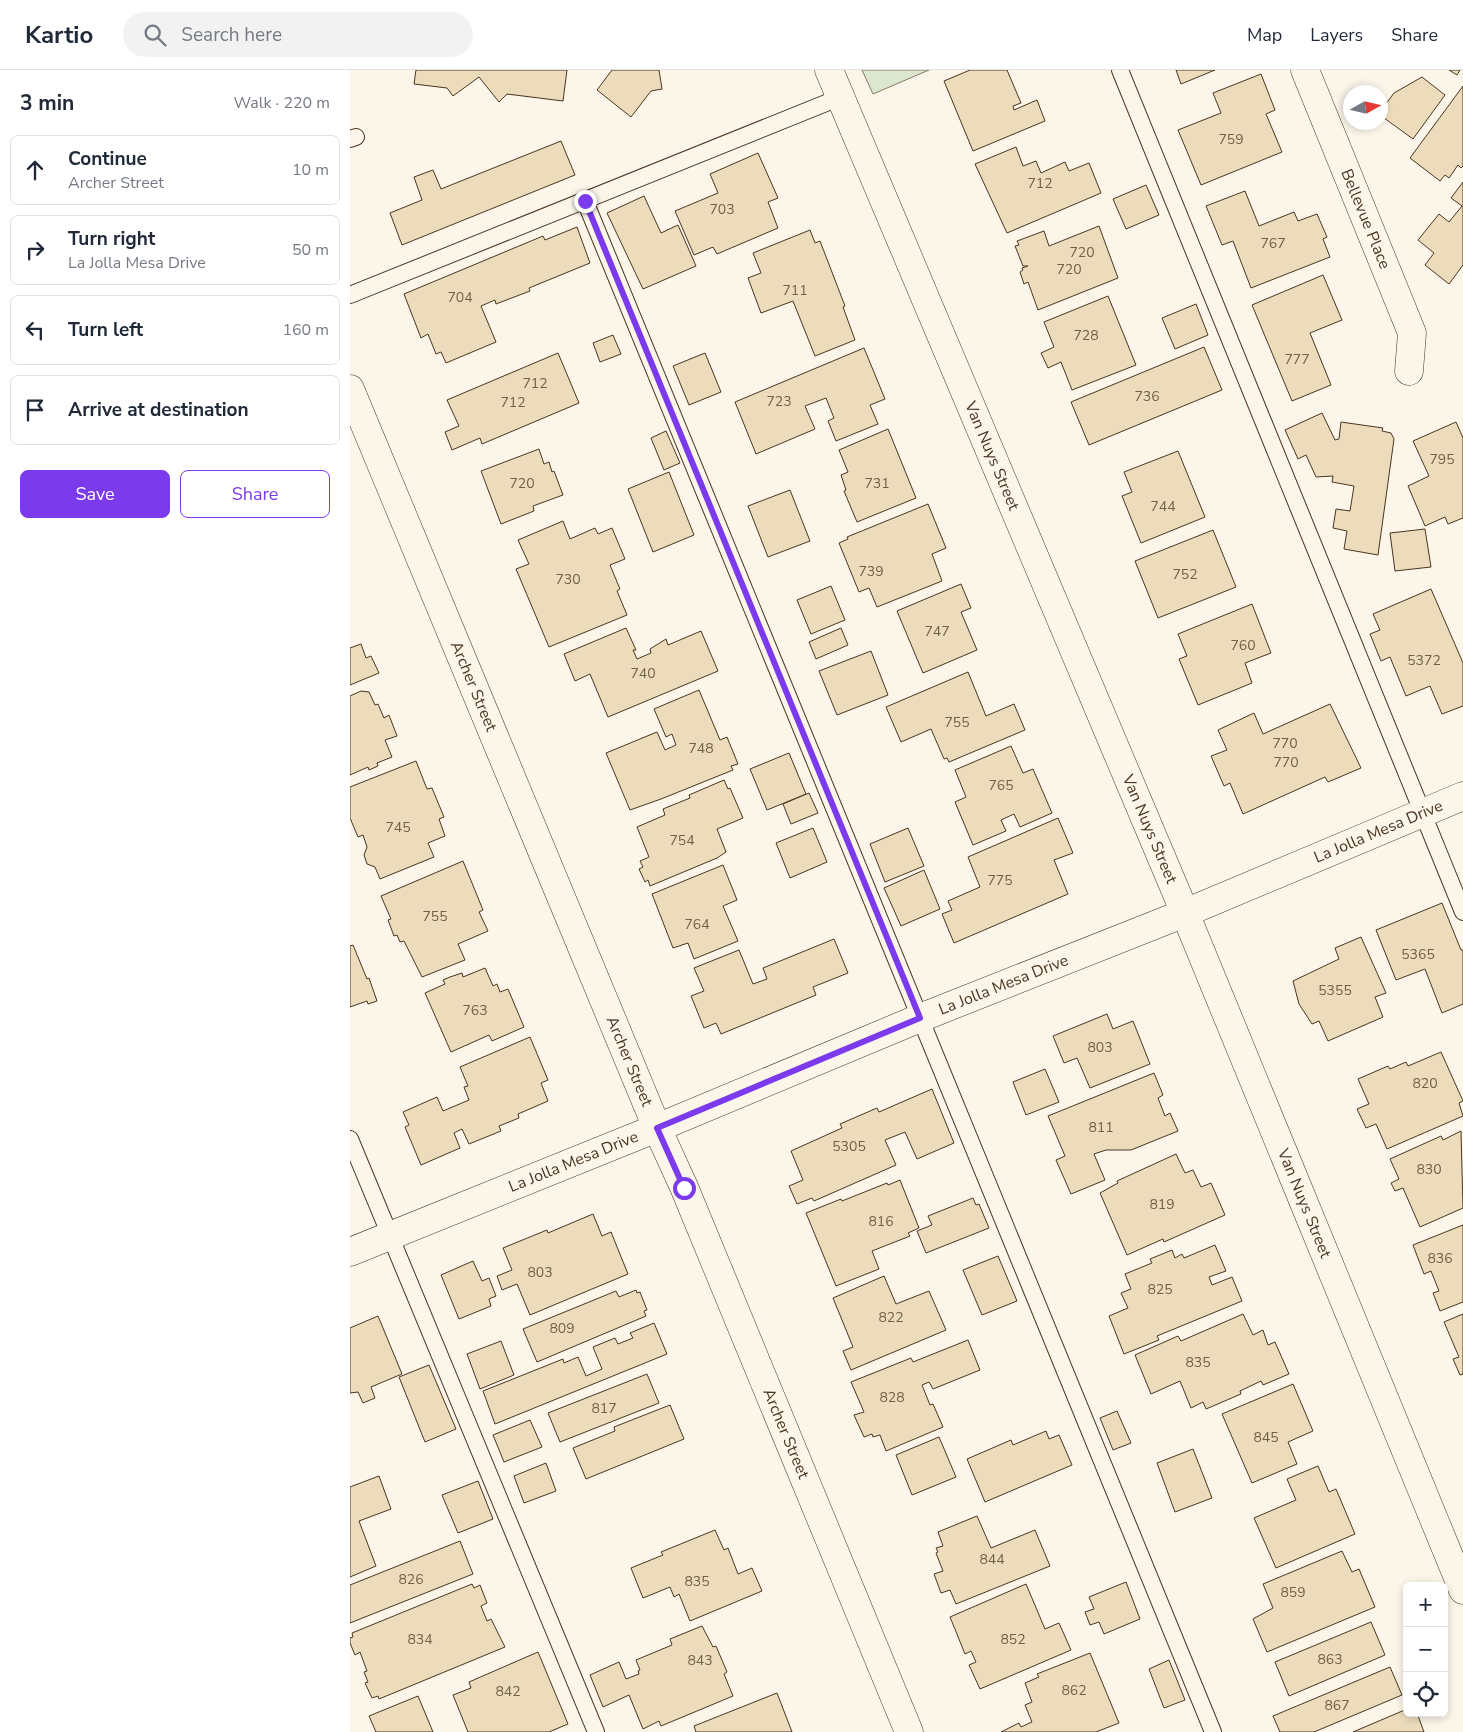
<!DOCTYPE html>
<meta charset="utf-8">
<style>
body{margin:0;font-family:"Nunito Sans",sans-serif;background:#f2f2f3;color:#1f2937}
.controls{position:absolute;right:15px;bottom:15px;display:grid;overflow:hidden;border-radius:8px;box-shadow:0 2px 8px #0003}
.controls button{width:45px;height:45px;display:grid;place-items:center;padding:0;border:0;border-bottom:1px solid #e0e1e3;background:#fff;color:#1f2937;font:25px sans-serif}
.compass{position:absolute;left:993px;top:15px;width:45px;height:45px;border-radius:50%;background:#fff;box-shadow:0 2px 8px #0003;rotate:82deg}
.stop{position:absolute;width:15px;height:15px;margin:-11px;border:4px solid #7c3aed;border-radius:50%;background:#fff}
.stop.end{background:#7c3aed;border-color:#fff;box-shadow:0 1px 5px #0008}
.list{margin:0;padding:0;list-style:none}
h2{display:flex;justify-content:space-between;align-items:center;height:65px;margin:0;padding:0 20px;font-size:21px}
h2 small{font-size:16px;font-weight:400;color:#747a83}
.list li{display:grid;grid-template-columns:32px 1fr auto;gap:15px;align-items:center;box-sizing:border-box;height:70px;margin:0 10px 10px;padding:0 10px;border:1px solid #e0e1e3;border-radius:8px}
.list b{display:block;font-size:19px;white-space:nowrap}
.list p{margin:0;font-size:16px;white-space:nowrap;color:#747a83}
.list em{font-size:16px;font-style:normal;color:#747a83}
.actions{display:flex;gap:10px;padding:15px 20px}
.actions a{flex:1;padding:11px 0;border:1px solid #7c3aed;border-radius:8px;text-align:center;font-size:18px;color:#7c3aed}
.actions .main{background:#7c3aed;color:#fff}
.icon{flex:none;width:28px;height:28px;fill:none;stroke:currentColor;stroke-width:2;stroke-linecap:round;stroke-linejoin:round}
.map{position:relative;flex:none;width:1113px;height:1662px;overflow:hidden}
header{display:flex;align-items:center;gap:30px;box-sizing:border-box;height:70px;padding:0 25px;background:#fff;border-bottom:1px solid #e0e1e3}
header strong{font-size:24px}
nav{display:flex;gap:28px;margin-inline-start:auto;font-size:18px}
.search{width:350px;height:45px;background:#f2f2f3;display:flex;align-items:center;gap:12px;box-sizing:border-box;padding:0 18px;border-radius:28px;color:#747a83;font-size:19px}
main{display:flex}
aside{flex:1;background:#fff}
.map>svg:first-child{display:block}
.green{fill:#dce7d0;stroke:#887966}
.building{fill:#ecdcbc;stroke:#4a3520}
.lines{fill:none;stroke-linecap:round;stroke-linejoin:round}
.lane-casing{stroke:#4a3520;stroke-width:18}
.street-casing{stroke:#4a3520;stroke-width:29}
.secondary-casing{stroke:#4a3520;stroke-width:29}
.lane{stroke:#fbf6e9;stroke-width:16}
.street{stroke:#fbf6e9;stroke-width:28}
.secondary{stroke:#fbf6e9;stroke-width:28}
.route{stroke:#7c3aed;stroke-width:6}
.labels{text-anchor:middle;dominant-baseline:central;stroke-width:4;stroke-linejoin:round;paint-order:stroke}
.number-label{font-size:14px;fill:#725f47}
.street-label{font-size:16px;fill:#4a3520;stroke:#fbf6e9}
</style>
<header>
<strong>Kartio</strong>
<div class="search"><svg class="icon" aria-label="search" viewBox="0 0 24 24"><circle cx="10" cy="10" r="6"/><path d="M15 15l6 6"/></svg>Search here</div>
<nav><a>Map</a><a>Layers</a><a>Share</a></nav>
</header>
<main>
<aside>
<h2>3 min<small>Walk · 220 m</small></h2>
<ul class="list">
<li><svg class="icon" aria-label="ahead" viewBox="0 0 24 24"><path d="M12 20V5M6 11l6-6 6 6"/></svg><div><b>Continue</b><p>Archer Street</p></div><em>10 m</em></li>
<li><svg class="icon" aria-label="right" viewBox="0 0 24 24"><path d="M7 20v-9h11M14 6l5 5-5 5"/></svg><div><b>Turn right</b><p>La Jolla Mesa Drive</p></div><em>50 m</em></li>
<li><svg class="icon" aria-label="left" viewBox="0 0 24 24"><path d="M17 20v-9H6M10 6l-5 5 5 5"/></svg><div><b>Turn left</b></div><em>160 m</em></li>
<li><svg class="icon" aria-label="arrive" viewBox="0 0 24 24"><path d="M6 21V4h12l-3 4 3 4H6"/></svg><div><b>Arrive at destination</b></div></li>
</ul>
<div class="actions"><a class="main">Save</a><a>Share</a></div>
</aside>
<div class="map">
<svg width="1113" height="1662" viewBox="0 0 1113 1662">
<rect width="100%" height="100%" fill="#fbf6e9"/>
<path class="green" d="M512,0H579L523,24Z"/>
<g class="building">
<path d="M66,0H217L213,31L157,24L149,32L129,7L103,26L97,18L64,14Z"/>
<path d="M262,0H309L312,19L301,21L281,47L247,20Z"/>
<path d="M620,0H657L671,33L663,36L664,40L687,30L695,51L623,81L594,11Z"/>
<path d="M826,0H865L831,14Z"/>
<path d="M1099,0H1110L1107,5Z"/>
<path d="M911,4L925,40L916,44L932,82L851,115L828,60L871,43L863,23Z"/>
<path d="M1072,7L1095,25L1063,69L1030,45V42L1044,23Z"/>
<path d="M1113,16V96L1111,98L1108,95L1099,108L1095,105L1090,111L1060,88Z"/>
<path d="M211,71L225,105L52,175L40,143L72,130L64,107L83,100L91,119Z"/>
<path d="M666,77L673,96L686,91L691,103L715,92L719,101L739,93L751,123L657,163L625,94Z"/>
<path d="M408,83L428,128L418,132L428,158L367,184L363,177L344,185L325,141L368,123L360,104Z"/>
<path d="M1113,112V195L1099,214L1075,195L1084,183L1068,170L1089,144L1099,152L1112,136L1101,128Z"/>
<path d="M796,115L809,145L776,159L763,129Z"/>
<path d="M895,121L909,156L944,142L948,151L967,144L977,167L973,169L980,187L901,218L883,171L872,175L856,136Z"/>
<path d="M294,126L311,163L328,155L346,196L293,219L257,143Z"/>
<path d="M749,156L768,208L688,240L678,212L674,214L670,202L673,200L672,198L678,196H673L665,176L669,175L667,171L694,161L699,176Z"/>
<path d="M227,157L240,193L179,218L180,221L146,234L145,230L131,236L146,272L96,293L91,282L86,284L78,264L71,268L54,224L193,166L195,170Z"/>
<path d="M460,160L465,173L470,171L495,236L493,237L505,270L465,286L443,231L411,243L398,208L411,203L403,183Z"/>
<path d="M973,205L992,250L960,263L981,315L942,331L902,235Z"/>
<path d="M758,226L786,295L722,320L711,292L698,298L691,283L704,277L694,252Z"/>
<path d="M846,234L858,265L825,279L812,248Z"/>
<path d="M263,265L271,284L250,292L243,273Z"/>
<path d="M854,277L872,320L739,375L721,332Z"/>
<path d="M514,278L535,329L520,335L528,354L486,371L478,351L484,348L476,328L455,336L465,359L406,384L385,332Z"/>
<path d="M208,283L229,333L132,374L130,368L102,380L95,362L109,356L97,330Z"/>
<path d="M355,283L371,322L339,335L323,296Z"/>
<path d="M972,343L985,370L989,369L991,352L1033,358L1032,361L1041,363L1044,369L1028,485L994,479L997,461L983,458L986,439L1000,441L1004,416L982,412L983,406L966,407L956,385L948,389L935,360Z"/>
<path d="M1106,352L1113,368V448L1098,454L1095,447L1075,456L1058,416L1079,406L1063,371Z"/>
<path d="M538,359L566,428L507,452L494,421L496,420L491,405L498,402L489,380Z"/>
<path d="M316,361L330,393L314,400L301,368Z"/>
<path d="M189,379L194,394L199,392L202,402L204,401L213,425L183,436L184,441L151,454L131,401Z"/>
<path d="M828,381L855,447L791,473L772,426L782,422L774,402Z"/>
<path d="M319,402L344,465L303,482L278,419Z"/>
<path d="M440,420L460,471L418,487L398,436Z"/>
<path d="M578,434L596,478L582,484L592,511L527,537L519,518L509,522L489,473L498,469L497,467Z"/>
<path d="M213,451L220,469L245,458L248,464L262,458L275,489L260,495L270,519L267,521L277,545L199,577L166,499L179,494L168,470Z"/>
<path d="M1075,459L1081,497L1045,501L1040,463Z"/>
<path d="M863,460L886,517L808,548L785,491Z"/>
<path d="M611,514L621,538L611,542L627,580L573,603L547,541Z"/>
<path d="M481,516L495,550L461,564L447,530Z"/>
<path d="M1081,519L1113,593V636L1092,644L1080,616L1056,626L1040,587L1031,591L1020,564L1030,560L1023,544Z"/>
<path d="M902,534L921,583L895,593L902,613L848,635L829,589L837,586L828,564Z"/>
<path d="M276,558L286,580H283L287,589L301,583L300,579L316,569L318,575L351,561L368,601L258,647L240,604L225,611L214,584Z"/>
<path d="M491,558L498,575L466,589L459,572Z"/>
<path d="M11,574L16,588L21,586L29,603L0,615V578Z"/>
<path d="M521,581L538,625L487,645L469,601Z"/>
<path d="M618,602L636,646L664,634L675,660L599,692L597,688L594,689L581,659L551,672L536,637Z"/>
<path d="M349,620L370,670L377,667L388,694L381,696L383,700L311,729L280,740L256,683L307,662L315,680L326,675L322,664L316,667L304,639Z"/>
<path d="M11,621L19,622L25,635L28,634L34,648L39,645L47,666L35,670L42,687L27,693L28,696L19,700L18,697L0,705V626Z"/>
<path d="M980,634L1011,698L978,712L975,707L893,744L880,713L874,716L861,686L877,680L868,660L904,643L913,664Z"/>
<path d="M661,676L673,703L683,699L702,743L670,757L664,744L651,750L656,761L623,775L605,732L616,727L605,700Z"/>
<path d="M439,683L456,724L417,740L400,699Z"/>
<path d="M66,691L77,719L82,718L94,747L89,749L95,766L78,773L84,787L30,809L25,797L17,794L14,785L17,777L13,765L8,767L0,748V717Z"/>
<path d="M374,710L378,719L380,718L393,748L367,759L376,782L367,788L300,816L298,810L295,812L289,799L293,797L290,791L299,787L287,757L315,745L313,739L340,728L339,725Z"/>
<path d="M459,723L468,743L441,754L433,734Z"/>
<path d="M708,748L723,783L704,790L718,824L604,873L592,844L602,840L598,831L630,817L618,787Z"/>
<path d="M463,758L477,792L440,808L426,773Z"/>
<path d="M558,758L574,796L535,812L520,774Z"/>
<path d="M113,791L133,840L129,842L138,861L108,874L115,890L72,907L54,871L50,872L47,865L44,866L38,850L41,849L31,826Z"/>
<path d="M373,795L387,830L373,836L388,871L344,889L338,873L323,878L302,824Z"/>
<path d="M574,800L590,839L551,856L534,818Z"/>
<path d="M1092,833L1111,880H1113V934L1092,943L1075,899L1046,910L1026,860Z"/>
<path d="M1011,867L1036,923L1025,927L1033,947L978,971L969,951L962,954L949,934L943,911L989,889L985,878Z"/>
<path d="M484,869L498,903L463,917L466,925L371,964L366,953L354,958L341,926L354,921L344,898L389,880L403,914L417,909L413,898Z"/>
<path d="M3,875L17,909L19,908L27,931L18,934L17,931L0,937V876Z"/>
<path d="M135,898L143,916L147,914L150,922L158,919L174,957L142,971L139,965L101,982L75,923L95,914L93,910L100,907L112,903L113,907Z"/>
<path d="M757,944L763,959L783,951L800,994L740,1018L727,988L714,993L703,966Z"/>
<path d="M180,967L198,1010L191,1013L198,1031L168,1044L169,1048L149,1056L151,1061L119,1074L112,1059L104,1063L110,1078L71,1095L55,1057L59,1055L53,1042L87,1027L93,1041L119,1030L114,1017L118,1016L110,997Z"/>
<path d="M1091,982L1113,1031L1109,1033L1113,1046L1037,1079L1026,1054L1016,1058L1007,1039L1019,1034L1008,1009L1038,996L1040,999L1056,992L1058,996Z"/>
<path d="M695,999L709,1032L676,1045L663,1012Z"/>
<path d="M804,1003L813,1025L808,1028L815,1046L820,1043L828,1061L781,1080H756L744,1084L755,1110L721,1124L706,1090L715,1086L698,1046Z"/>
<path d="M582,1019L604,1073L567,1089L555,1062L535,1070L546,1095L464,1131L462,1128L447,1134L439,1116L453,1110L441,1081L492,1058L490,1054L527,1038L529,1042Z"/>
<path d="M1111,1061L1113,1138L1070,1157L1053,1118L1045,1121L1041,1113L1049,1109L1040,1089L1091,1066L1093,1070Z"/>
<path d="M826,1084L835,1103L843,1100L851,1117L861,1113L875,1145L814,1172L813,1169L777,1185L750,1123L768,1113L767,1111Z"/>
<path d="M550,1110L569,1158L558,1163L560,1166L522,1181L529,1199L486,1216L456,1143L491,1129L492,1131L537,1113L538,1115Z"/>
<path d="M623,1128L626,1135L629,1134L639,1158L576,1183L567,1161L582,1155L578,1146Z"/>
<path d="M243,1144L252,1166L261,1162L278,1204L180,1245L167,1214L152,1220L147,1206L162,1200L153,1178L197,1160L198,1163Z"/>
<path d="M1113,1155V1232L1090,1241L1083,1223L1089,1221L1081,1201L1074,1204L1063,1175Z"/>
<path d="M865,1175L876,1201L859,1207L862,1215L882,1207L892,1231L807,1266L809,1270L774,1284L759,1246L778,1238L771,1223L781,1219L775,1204L802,1193L800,1189L822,1180L825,1188L832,1184L834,1188Z"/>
<path d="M648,1186L667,1231L632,1245L613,1200Z"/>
<path d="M123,1191L132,1211L139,1208L146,1226L139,1229L141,1236L109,1249L91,1205Z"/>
<path d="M534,1206L546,1234L579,1221L596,1260L501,1300L493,1281L503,1277L483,1228Z"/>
<path d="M286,1220L287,1223L290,1222L297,1240L294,1241L296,1246L187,1292L173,1259L266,1221L269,1227Z"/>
<path d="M893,1244L903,1265L913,1260L918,1275L925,1272L939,1304L913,1315L911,1311L890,1321L891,1324L856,1339L853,1332L841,1338L830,1311L801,1324L785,1285L828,1266L831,1271Z"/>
<path d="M1113,1244V1304L1110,1305L1103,1289L1109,1287L1094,1252Z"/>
<path d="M28,1246L52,1304L21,1317L25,1328L13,1333L8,1322L0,1323V1258Z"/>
<path d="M304,1253L317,1284L145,1354L133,1321L213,1289L214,1293L228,1287L236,1306L252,1299L243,1277L265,1268L268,1274L283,1268L280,1263Z"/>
<path d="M618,1270L630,1300L583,1319L579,1312L572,1315L580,1335L583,1334L593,1357L536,1381L530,1365L523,1367L522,1364L514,1367L504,1345L514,1342L501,1312L561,1288L563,1292Z"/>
<path d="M151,1271L164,1305L130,1319L117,1284Z"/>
<path d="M79,1295L106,1359L75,1372L49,1307Z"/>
<path d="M297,1304L309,1333L210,1372L198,1343Z"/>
<path d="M943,1314L963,1361L938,1372L947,1394L902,1413L872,1344Z"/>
<path d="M320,1335L334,1369L236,1409L223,1378L265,1361L264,1357Z"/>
<path d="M767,1341L781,1373L763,1380L750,1348Z"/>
<path d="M180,1350L192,1377L154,1392L143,1365Z"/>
<path d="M696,1361L699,1369L709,1365L722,1395L635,1432L617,1389L661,1370L663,1375Z"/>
<path d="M589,1367L606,1407L562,1425L546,1385Z"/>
<path d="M843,1379L862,1428L825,1442L807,1393Z"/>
<path d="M196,1393L206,1421L174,1433L164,1406Z"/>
<path d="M968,1396L979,1422L986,1419L1005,1464L926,1498L904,1448L946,1430L937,1409Z"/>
<path d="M29,1406L41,1439L9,1451L26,1496L0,1507V1417Z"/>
<path d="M128,1411L143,1449L108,1463L92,1425Z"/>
<path d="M627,1446L641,1478L685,1460L700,1496L606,1534L600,1520L591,1523L584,1504L593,1501L586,1483L588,1482L586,1478L593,1476L588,1462Z"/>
<path d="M365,1460L374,1480L378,1478L388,1504L402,1498L412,1521L340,1551L329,1524L324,1527L320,1517L293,1528L281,1498L313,1485L311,1482Z"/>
<path d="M110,1471L123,1504L0,1553V1515Z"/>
<path d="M992,1481L1002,1502L1009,1499L1025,1537L917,1582L903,1549L923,1538L913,1514Z"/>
<path d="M776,1512L790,1549L754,1564L749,1552L740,1555L735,1542L744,1539L739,1527Z"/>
<path d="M122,1514L124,1518L130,1515L137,1533L131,1536L137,1551L141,1549L155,1577L29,1629L28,1626L22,1628L15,1613L18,1612L14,1602L17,1601L10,1582L5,1585L0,1573V1568L3,1567L2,1563Z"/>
<path d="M676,1514L695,1559L709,1553L721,1580L630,1619L619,1595L626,1592L621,1581L615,1584L600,1547Z"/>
<path d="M1021,1552L1035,1585L939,1626L925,1592Z"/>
<path d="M352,1556L363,1577L366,1576L377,1602L374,1604L383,1626L311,1656L309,1651L293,1659L279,1625L253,1637L240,1605L269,1592L276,1609L289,1604L288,1601L290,1600L286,1590L322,1575L320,1569Z"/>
<path d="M188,1582L218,1654L199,1662H118L103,1625L121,1618L119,1612Z"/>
<path d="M740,1583L769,1653L746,1662H651L669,1653L671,1657L682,1652L675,1635L682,1632L675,1613L689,1607L687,1604Z"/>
<path d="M819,1590L835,1630L814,1638L799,1599Z"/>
<path d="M1040,1597L1052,1625L964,1662H930L923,1646Z"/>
<path d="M427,1623L442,1662H346L344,1656Z"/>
<path d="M68,1626L83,1662H26L19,1646Z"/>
<path d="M1057,1639V1643H1067L1074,1662H1003Z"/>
</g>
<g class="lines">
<g class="lane-casing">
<g id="lane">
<path d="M770,0L1113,842"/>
<path d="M0,69L6,67"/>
<path d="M235,131L863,1662"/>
<path d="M0,225L491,27"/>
<path d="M0,1069L246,1662"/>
</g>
</g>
<g class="street-casing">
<g id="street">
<path id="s1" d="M479,0L835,843"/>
<path id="s2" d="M955,0L1062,263L1059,301"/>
<path id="s3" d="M0,319L307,1058L334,1117L559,1662"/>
</g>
</g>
<g class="secondary-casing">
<g id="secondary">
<path id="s4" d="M835,843L1113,1520"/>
<path id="s5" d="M0,1182L307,1058L570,948L835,843L1113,726"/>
</g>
</g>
<use href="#lane" class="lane"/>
<use href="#street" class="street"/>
<use href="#secondary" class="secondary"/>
</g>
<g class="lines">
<path class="route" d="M235,131L570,948L307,1058L334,1118"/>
</g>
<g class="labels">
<g class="number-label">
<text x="881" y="69">759</text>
<text x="690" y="113">712</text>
<text x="372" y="139">703</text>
<text x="923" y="173">767</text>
<text x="732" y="182">720</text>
<text x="719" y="199">720</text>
<text x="445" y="220">711</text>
<text x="110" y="227">704</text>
<text x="736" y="265">728</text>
<text x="947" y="289">777</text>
<text x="185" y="313">712</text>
<text x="797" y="326">736</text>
<text x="429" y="331">723</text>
<text x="163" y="332">712</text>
<text x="1092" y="389">795</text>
<text x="172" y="413">720</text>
<text x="527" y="413">731</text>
<text x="813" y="436">744</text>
<text x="521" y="501">739</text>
<text x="835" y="504">752</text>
<text x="218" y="509">730</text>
<text x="587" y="561">747</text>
<text x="893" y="575">760</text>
<text x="1074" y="590">5372</text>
<text x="293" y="603">740</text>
<text x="607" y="652">755</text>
<text x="935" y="673">770</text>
<text x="351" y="678">748</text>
<text x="936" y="692">770</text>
<text x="651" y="715">765</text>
<text x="48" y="757">745</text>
<text x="332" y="770">754</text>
<text x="650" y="810">775</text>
<text x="85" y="846">755</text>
<text x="347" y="854">764</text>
<text x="1068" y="884">5365</text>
<text x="985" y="920">5355</text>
<text x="125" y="940">763</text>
<text x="750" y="977">803</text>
<text x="1075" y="1013">820</text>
<text x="751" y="1057">811</text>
<text x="499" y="1076">5305</text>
<text x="1079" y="1099">830</text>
<text x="812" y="1134">819</text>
<text x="531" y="1151">816</text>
<text x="1090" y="1188">836</text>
<text x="190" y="1202">803</text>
<text x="810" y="1219">825</text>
<text x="541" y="1247">822</text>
<text x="212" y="1258">809</text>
<text x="848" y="1292">835</text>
<text x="542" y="1327">828</text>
<text x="254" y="1338">817</text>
<text x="916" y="1367">845</text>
<text x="642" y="1489">844</text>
<text x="61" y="1509">826</text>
<text x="347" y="1511">835</text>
<text x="943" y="1522">859</text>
<text x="70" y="1569">834</text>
<text x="663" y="1569">852</text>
<text x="980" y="1589">863</text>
<text x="350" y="1590">843</text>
<text x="724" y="1620">862</text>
<text x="158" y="1621">842</text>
<text x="987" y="1635">867</text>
</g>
<g class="street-label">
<text stroke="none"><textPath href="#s2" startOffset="161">Bellevue Place</textPath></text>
<text stroke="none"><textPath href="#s1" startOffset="419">Van Nuys Street</textPath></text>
<text stroke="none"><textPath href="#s3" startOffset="322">Archer Street</textPath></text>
<text stroke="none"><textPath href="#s1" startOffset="824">Van Nuys Street</textPath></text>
<text stroke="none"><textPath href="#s5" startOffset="1111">La Jolla Mesa Drive</textPath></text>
<text stroke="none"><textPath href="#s5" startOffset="706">La Jolla Mesa Drive</textPath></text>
<text stroke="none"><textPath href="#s3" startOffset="728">Archer Street</textPath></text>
<text stroke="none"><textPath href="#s5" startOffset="241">La Jolla Mesa Drive</textPath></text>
<text stroke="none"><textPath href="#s4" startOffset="314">Van Nuys Street</textPath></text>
<text stroke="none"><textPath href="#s3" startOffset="1132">Archer Street</textPath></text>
</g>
</g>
</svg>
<div class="controls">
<button>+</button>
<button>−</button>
<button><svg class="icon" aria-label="locate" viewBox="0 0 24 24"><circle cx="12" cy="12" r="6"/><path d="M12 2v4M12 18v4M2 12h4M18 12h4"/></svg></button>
</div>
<svg class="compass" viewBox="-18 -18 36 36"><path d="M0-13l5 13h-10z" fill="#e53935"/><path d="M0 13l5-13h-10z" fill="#747a83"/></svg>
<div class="stop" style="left:334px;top:1118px"></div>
<div class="stop end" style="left:235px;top:131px"></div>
</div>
</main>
